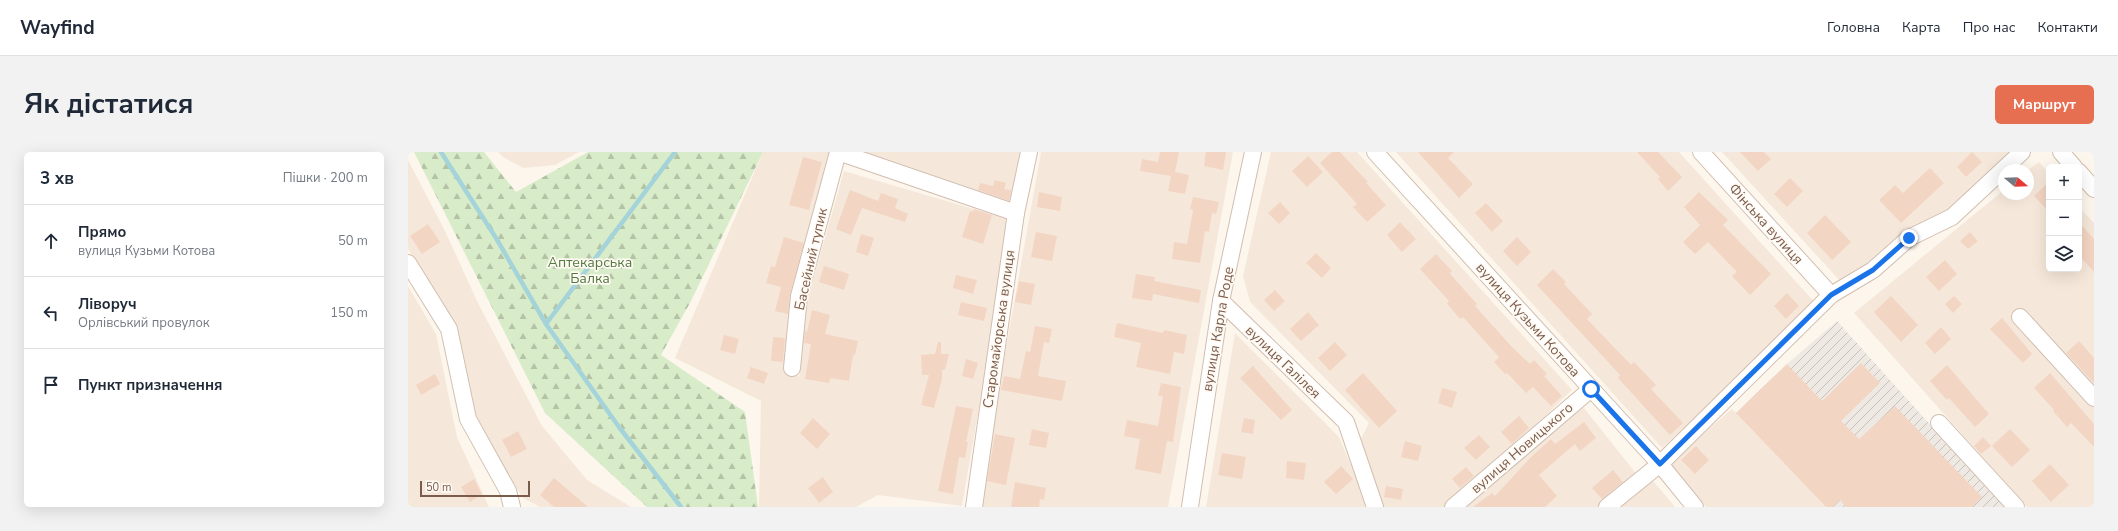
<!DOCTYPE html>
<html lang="uk">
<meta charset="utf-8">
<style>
body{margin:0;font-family:"Nunito Sans",sans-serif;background:#f2f2f3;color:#1f2937}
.controls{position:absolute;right:12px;top:12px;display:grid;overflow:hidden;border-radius:6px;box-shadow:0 4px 16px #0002}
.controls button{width:36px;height:36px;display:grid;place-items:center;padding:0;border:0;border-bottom:1px solid #e0e1e3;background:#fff;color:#1f2937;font:20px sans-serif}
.compass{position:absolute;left:1590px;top:12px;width:36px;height:36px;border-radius:50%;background:#fff;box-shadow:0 4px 16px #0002;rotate:109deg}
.scale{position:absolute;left:12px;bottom:10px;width:110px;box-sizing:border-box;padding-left:4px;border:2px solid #7a5c4d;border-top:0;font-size:11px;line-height:14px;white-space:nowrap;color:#7a5c4d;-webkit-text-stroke:3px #fffaf3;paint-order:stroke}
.stop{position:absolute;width:12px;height:12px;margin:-9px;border:3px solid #1a73e8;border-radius:50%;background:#fff}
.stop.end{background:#1a73e8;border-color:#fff;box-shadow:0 1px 4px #0008}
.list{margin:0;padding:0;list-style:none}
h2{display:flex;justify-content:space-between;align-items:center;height:52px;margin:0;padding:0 16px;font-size:17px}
h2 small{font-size:13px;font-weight:400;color:#747a83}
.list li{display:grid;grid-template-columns:26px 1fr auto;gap:12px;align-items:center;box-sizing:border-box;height:72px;padding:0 16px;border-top:1px solid #e0e1e3}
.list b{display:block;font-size:15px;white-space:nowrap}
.list p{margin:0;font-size:13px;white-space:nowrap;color:#747a83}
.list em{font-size:13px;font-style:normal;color:#747a83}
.icon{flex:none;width:22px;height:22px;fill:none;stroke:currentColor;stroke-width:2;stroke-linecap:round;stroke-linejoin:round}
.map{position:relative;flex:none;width:1686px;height:355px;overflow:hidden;border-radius:6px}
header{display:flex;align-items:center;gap:24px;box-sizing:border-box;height:56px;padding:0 20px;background:#fff;border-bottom:1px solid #e0e1e3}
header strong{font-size:19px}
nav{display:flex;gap:22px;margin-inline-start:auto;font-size:14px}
.intro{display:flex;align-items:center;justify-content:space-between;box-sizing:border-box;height:96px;padding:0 24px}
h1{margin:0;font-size:28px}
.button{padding:10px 18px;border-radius:6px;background:#e76f51;color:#fff;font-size:14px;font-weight:700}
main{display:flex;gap:24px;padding:0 24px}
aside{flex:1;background:#fff;border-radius:6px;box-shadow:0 4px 16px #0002}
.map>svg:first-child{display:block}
.residential{fill:#f5e8da}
.industrial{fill:url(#industrial-furrows)}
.forest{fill:url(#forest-firs)}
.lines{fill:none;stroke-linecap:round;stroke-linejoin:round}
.stream{stroke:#a5d3da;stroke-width:4.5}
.building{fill:#f3d5c3}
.street-casing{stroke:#d1beb0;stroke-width:18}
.street{stroke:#fff;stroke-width:16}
.route{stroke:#1a73e8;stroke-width:5}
.labels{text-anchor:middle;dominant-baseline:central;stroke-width:3.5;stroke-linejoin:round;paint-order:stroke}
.street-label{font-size:14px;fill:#7a5c4d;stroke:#fffaf3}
.park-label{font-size:14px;fill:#537a41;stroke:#fffaf3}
</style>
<header>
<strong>Wayfind</strong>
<nav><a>Головна</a><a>Карта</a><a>Про нас</a><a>Контакти</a></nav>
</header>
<div class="intro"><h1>Як дістатися</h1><a class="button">Маршрут</a></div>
<main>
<aside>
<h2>3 хв<small>Пішки · 200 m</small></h2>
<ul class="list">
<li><svg class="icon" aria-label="ahead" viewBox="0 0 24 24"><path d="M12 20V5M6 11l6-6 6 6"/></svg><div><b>Прямо</b><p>вулиця Кузьми Котова</p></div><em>50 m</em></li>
<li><svg class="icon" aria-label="left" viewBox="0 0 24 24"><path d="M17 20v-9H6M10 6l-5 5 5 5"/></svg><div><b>Ліворуч</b><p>Орлівський провулок</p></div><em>150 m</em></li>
<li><svg class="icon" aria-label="arrive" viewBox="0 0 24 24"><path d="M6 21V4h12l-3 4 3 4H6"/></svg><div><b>Пункт призначення</b></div></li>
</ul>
</aside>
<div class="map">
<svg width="1686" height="355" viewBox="0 0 1686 355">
<defs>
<pattern id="industrial-furrows" width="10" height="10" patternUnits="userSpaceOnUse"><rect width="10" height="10" fill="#efe9e4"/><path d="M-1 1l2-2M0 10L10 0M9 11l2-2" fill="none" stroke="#c7c0bb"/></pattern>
<pattern id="forest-firs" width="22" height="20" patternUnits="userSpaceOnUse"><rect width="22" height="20" fill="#d8ecc9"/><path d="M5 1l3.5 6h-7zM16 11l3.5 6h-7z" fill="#b4c2a5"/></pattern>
</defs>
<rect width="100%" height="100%" fill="#fdf6ec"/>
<g class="residential">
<path d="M90,0H171L147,13L115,16L95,5Z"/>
<path d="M355,0H426L378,218L391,225L399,149L436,19L603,68L554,354L470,343L448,355H351L353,249L267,206Z"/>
<path d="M452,0H617L606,55Z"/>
<path d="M633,0H825L760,355H574V331Z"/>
<path d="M863,0H949L1164,238L1062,337L1041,355H975L952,289L961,271L842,150L835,124Z"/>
<path d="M988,0H1271L1409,153L1254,296Z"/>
<path d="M1314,0H1604L1540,63L1494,85L1433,130Z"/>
<path d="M0,8L37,79L70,151L134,274L179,328L223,355H132L115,346L93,312L68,265L49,174L0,97Z"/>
<path d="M1631,10L1641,21V117H1671V55L1686,71V355H1619L1446,161L1596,38V42H1620V18Z"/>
<path d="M0,134L28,182L49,285L81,355H0Z"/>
<path d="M827,181L931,285L961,355H798Z"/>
<path d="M1176,256L1230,324L1192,355H1056L1146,276Z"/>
<path d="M1324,257L1328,261L1418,355H1298L1261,311Z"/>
<path d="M1245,329L1267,355H1212Z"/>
</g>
<path class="industrial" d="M1429,169L1596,355H1418L1328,261L1379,212Z"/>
<path class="forest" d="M6,0H76L108,40L180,0H355L283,149L253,203L337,260L350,355H239L137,261Z"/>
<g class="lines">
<g class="stream">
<path d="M33,0L88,86L138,172L211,275L273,355"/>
<path d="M138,172L267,0"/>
</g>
</g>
<g class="building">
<path d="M752,0H771L767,20L781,23L777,42L760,39L763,24L732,19L734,7L750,10Z"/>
<path d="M798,0H818L815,18L796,14Z"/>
<path d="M924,0H932L960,30L958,31L978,53L959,70L945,55L949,52L912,11Z"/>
<path d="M1010,0H1046L1040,6L1065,32L1051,46Z"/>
<path d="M1229,0H1250L1274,25L1260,39L1250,27L1252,25Z"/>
<path d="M1332,0H1356L1363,7L1350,19Z"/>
<path d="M1564,0L1574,10L1558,25L1549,15Z"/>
<path d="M900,4L915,20L899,35L884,19Z"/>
<path d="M395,5L414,10L401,58L381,53Z"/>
<path d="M1522,16L1536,31L1493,71L1471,48L1487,33L1495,41Z"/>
<path d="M1382,26L1395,39L1379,55L1366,42Z"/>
<path d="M587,28L598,31L596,37L603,38L601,49L570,38L572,31L585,34Z"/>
<path d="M1641,30V60L1626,44Z"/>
<path d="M442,38L470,49L473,41L490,47L487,56L500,62L497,70L454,56L443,83L428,77Z"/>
<path d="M631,40L654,45L652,59L629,55Z"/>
<path d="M1291,40L1320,68L1315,73L1363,122L1342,143L1324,124L1329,120L1300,90L1287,102L1275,90L1292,73L1276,55Z"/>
<path d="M785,45L811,50L808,62L804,61L801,80L797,79L792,111L764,107L766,90L779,92L785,58L782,57Z"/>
<path d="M872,50L882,61L871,72L860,61Z"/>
<path d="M1078,51L1095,69L1084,80L1067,61Z"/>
<path d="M566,57L584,63L575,92L554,85L562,59L565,60Z"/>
<path d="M1417,63L1443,90L1424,108L1399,81Z"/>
<path d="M992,70L1008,87L994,100L979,83Z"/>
<path d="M1671,70L1686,87V120L1671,103Z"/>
<path d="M20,72L32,90L14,102L2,84Z"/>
<path d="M628,80L649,84L644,109L623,105Z"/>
<path d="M1562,80L1570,89L1560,97L1552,89Z"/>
<path d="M453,82L466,86L460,104L448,100Z"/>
<path d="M376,85L396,91L382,142L380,162L367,159L373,135L358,131L363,114L367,115Z"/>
<path d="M1109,85L1123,100L1109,114L1095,99Z"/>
<path d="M908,101L923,116L914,126L898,111Z"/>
<path d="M1028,102L1044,119L1042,121L1044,124L1069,152L1067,154L1103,194L1122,212L1126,208L1139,222L1136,224L1154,244L1143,254L1125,235L1118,241L1099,221L1097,222L1086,210L1091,205L1055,165L1052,167L1039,152L1041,149L1012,117Z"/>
<path d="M1537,108L1549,122L1531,139L1518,125Z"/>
<path d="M416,114L441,122L436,138L411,130Z"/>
<path d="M1145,117L1158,130L1156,132L1184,162L1179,167L1223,213L1226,210L1248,233L1243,237L1275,271L1262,283L1210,226L1212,223L1129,133Z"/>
<path d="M728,122L747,125L746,129L793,138L791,151L745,142L744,149L724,146Z"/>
<path d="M548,123L569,128L565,142L545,136Z"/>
<path d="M611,129L627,132L623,153L607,150Z"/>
<path d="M867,138L877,149L866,159L856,148Z"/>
<path d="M1379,141L1391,154L1378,167L1366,154Z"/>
<path d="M1483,144L1510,173L1493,190L1466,160Z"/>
<path d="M1546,144L1554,152L1545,161L1537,152Z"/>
<path d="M553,150L579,156L576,169L550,163Z"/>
<path d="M404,158L422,163L417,182L450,189L447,203H445L441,229L422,226L421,231L397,227L403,192L396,191L397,179L399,180Z"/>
<path d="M900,160L911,173L893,189L882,177Z"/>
<path d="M1594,166L1624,202L1615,211L1582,177Z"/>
<path d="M709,171L755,181L756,178L779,183L776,202L766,200L762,222L728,215L733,191L706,185Z"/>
<path d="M627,174L644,177L641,191L636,190L630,224L658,229L654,249L593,238L596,224L612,227L618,199L622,200Z"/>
<path d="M1533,175L1543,187L1527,202L1517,191Z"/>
<path d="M316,183L331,187L327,202L312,198Z"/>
<path d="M365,185L377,186L375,210L363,209Z"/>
<path d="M1671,189L1686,206V231L1658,201Z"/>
<path d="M530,190H533V202H541L537,218H534V227L526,256L513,253L521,223H514L513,203L527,202Z"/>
<path d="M927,190L939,203L922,219L910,206Z"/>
<path d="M558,207L570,211L565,227L554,224Z"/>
<path d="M1453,211L1472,231L1433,269L1451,287L1487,254L1574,345L1564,355H1438L1432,348L1425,355H1418L1328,261L1379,212L1414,249Z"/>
<path d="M1539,213L1581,262L1567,275L1541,246L1539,248L1522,229Z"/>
<path d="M845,214L884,258L873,268L832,226Z"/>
<path d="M343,215L360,221L356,232L339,226Z"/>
<path d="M955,221L989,259L971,276L937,238Z"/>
<path d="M1642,221L1686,272V295L1663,271L1659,275L1645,259L1646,258L1626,236Z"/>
<path d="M27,222L32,232L13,243L8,233Z"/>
<path d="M753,231L773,235L765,290L759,289L753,322L727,317L732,287L716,284L719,268L750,274L755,244H750Z"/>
<path d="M1034,236L1049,240L1044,256L1030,251Z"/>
<path d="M548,254L565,257L558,290H560L557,306L551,305L545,342L530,339Z"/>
<path d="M1111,264L1121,276L1104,292L1093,280Z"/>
<path d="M405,266L422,282L409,297L392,281Z"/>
<path d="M836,266L847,268L845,282L833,280Z"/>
<path d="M1176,270L1188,286L1172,299L1167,292L1131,323L1149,344L1137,355H1065L1084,341L1087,344L1123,305L1143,287L1147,292Z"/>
<path d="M624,277L641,281L638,296L621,293Z"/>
<path d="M1602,277L1622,298L1604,315L1584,294Z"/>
<path d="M110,279L119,297L103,305L94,288Z"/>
<path d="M587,282L607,286L598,333L579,329Z"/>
<path d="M1071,283L1082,295L1068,308L1056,296Z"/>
<path d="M1575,285L1583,294L1573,302L1566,294Z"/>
<path d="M997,289L1014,294L1010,309L993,305Z"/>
<path d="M1288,294L1301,308L1287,322L1273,308Z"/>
<path d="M814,301L838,305L834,327L810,323Z"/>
<path d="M879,309L898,311L896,328L878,326Z"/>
<path d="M1642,312L1661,333L1643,350L1624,329Z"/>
<path d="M933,314L945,327L928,342L916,330Z"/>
<path d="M1058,315L1066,324L1052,336L1044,327Z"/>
<path d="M1205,318L1215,330L1194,347L1184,336Z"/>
<path d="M415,325L425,340L411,351L400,336Z"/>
<path d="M146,326L180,355H146L132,343Z"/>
<path d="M66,327L74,342L62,350L53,335Z"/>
<path d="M607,330L638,336L636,348L632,347L631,355H603Z"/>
<path d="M978,334L995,337L993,348L976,345Z"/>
</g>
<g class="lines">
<g class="street-casing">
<g id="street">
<path d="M430,0L608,61"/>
<path d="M967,0L1252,312L1287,355"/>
<path d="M1293,0L1423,143"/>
<path d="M1653,0L1666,15"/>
<path d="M1671,20L1686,37"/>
<path d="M0,111L41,177L60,267L100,339L104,355"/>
<path d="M813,149L938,270L967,355"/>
<path d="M1612,165L1686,246"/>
<path d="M384,216L391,144L430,0"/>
<path d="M1531,271L1608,355"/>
<path d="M566,355L608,61L621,0"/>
<path d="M782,355L813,149L845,0"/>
<path d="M1045,355L1183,237"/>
<path d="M1199,355L1252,312L1423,143L1465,118L1501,86L1544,65L1614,0"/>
</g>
</g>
<use href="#street" class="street"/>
</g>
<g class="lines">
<path class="route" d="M1183,237L1252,312L1423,143L1465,118L1501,86"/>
</g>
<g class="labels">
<g class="street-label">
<text transform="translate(1358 72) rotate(48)">Фінська вулиця</text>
<text transform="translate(403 107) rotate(-77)">Басейний тупик</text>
<text transform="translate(1120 168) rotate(48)">вулиця Кузьми Котова</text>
<text transform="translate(591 177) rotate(-82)">Старомайорська вулиця</text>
<text transform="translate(810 177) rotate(-80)">вулиця Карла Роде</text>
<text transform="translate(875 210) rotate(44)">вулиця Галілея</text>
<text transform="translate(1114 296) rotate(-41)">вулиця Новицького</text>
</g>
<g class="park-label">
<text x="182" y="110">Аптекарська<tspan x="182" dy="16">Балка</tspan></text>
</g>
</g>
</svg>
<div class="controls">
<button>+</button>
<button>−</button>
<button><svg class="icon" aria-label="layers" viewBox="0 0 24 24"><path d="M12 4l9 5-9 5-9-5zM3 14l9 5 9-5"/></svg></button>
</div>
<svg class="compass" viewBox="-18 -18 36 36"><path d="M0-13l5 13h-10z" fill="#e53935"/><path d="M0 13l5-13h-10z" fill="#747a83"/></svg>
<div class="scale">50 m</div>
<div class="stop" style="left:1183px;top:237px"></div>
<div class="stop end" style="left:1501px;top:86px"></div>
</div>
</main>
